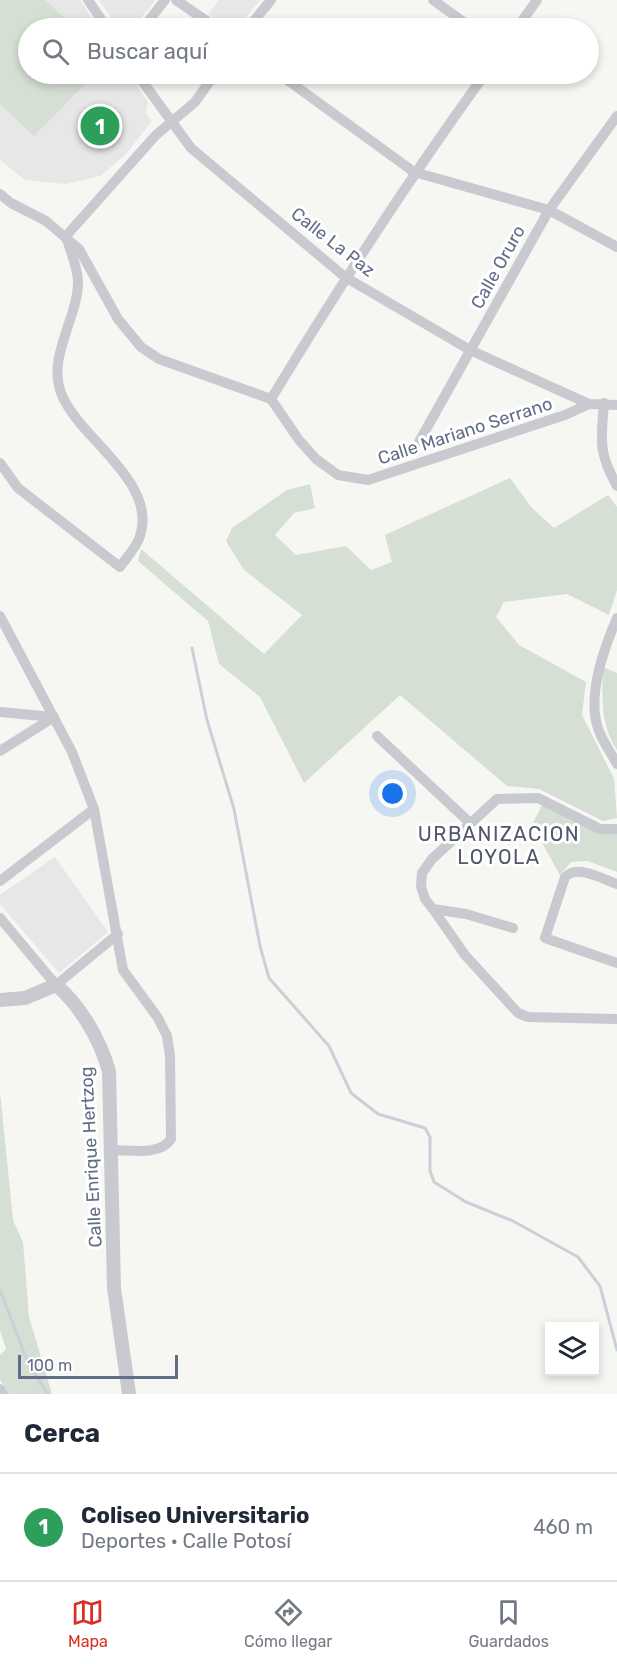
<!DOCTYPE html>
<html lang="es">
<meta charset="utf-8">
<style>
body{margin:0;font-family:Rubik,sans-serif;background:#f2f2f3;color:#1f2937}
.controls{position:absolute;right:18px;bottom:18px;display:grid;overflow:hidden;border-radius:0px;box-shadow:0 3px 9px #0003}
.controls button{width:54px;height:54px;display:grid;place-items:center;padding:0;border:0;border-bottom:2px solid #e0e1e3;background:#fff;color:#1f2937;font:30px sans-serif}
.scale{position:absolute;left:18px;bottom:15px;width:160px;box-sizing:border-box;padding-left:6px;border:3px solid #626d87;border-top:0;font-size:16px;line-height:21px;white-space:nowrap;color:#626d87;-webkit-text-stroke:4px #fff;paint-order:stroke}
.you{position:absolute;left:393px;top:794px;width:21px;height:21px;margin:-15px;border:4px solid #fff;border-radius:50%;background:#1a73e8;box-shadow:0 0 0 9px #1a73e833}
.badge{display:grid;place-items:center;width:39px;height:39px;border-radius:50%;background:#d93025;color:#fff;font-size:20px;font-weight:700}
.pin{position:absolute;translate:-50% -50%;border:3px solid #fff;box-shadow:0 2px 6px #0006}
.list{margin:0;padding:0;list-style:none}
h2{display:flex;justify-content:space-between;align-items:center;height:78px;margin:0;padding:0 24px;font-size:26px}
h2 small{font-size:20px;font-weight:400;color:#747a83}
.list li{display:grid;grid-template-columns:39px 1fr auto;gap:18px;align-items:center;box-sizing:border-box;height:108px;padding:0 24px;border-top:2px solid #e0e1e3}
.list b{display:block;font-size:22px;white-space:nowrap}
.list p{margin:0;font-size:20px;white-space:nowrap;color:#747a83}
.list em{font-size:20px;font-style:normal;color:#747a83}
.icon{flex:none;width:33px;height:33px;fill:none;stroke:currentColor;stroke-width:2;stroke-linecap:round;stroke-linejoin:round}
.map{position:relative;flex:none;width:617px;height:1394px;overflow:hidden}
.search{position:absolute;background:#fff;box-shadow:0 3px 9px #0003;left:18px;right:18px;top:18px;height:66px;display:flex;align-items:center;gap:15px;box-sizing:border-box;padding:0 21px;border-radius:33px;color:#747a83;font-size:22px}
.sheet{height:186px;background:#fff}
nav{display:flex;justify-content:space-around;align-items:center;box-sizing:border-box;height:84px;border-top:2px solid #e0e1e3;background:#fff;font-size:16px;color:#747a83}
nav a{display:grid;justify-items:center;gap:3px}
nav .on{color:#d93025}
.map>svg:first-child{display:block}
.built{fill:#e6e7e6}
.green{fill:#d5dfd3}
.lines{fill:none;stroke-linecap:round;stroke-linejoin:round}
.stream{stroke:#cad0d7;stroke-width:3}
.minor{stroke:#c8cacf;stroke-width:10}
.tertiary{stroke:#c8cacf;stroke-width:14}
.labels{text-anchor:middle;dominant-baseline:central;stroke-width:6;stroke-linejoin:round;paint-order:stroke}
.street-label{font-size:18px;fill:#626d87;stroke:#fff}
.neighbourhood-label{font-size:20px;letter-spacing:1.5px;fill:#51586b;stroke:#fff}
</style>
<div class="map">
<svg width="617" height="1394" viewBox="0 0 617 1394">
<rect width="100%" height="100%" fill="#f6f7f3"/>
<g class="built">
<path d="M0,0H80L99,28H28V74H129L148,102L146,113L152,121L126,154L100,176L66,184L25,180L0,160Z"/>
<path d="M99,0H155V1L133,28H118Z"/>
<path d="M219,0H260L238,28H228L208,14Z"/>
<path d="M55,857L108,932L59,973L0,904V895Z"/>
</g>
<g class="green">
<path d="M0,0H45L75,28H28V74H95L34,136L0,104Z"/>
<path d="M510,478L532,508L554,528L608,495L617,507V590L609,615L567,594L504,602L496,617L519,645L586,682L582,715L614,779L617,818L603,821L539,789L507,786L400,695L304,783L260,697L219,664L208,621L138,561L141,549L264,654L302,615L244,570L226,541L232,528L287,490L310,484L315,508L294,513L275,535L296,555L346,546L371,570L392,562L385,535Z"/>
<path d="M603,667L617,673V750C600,724 602,696 603,667Z"/>
<path d="M542,805L596,831L617,827V872L587,861L571,862L560,875L532,825Z"/>
<path d="M0,1092L13,1220L23,1242L29,1317L52,1394H9L0,1380V1355L6,1349L0,1330Z"/>
</g>
<g class="lines">
<g class="stream">
<path d="M192,648L207,720L234,809L260,946L269,978L329,1046L351,1093L378,1114L425,1128L430,1137V1171L434,1182L466,1202L513,1221L578,1257L600,1286L617,1350"/>
<path d="M0,1290L28,1363L48,1394"/>
</g>
<g class="minor">
<path d="M88,0L107,28"/>
<path d="M176,0L217,28"/>
<path d="M433,0L472,28"/>
<path d="M143,28L165,0"/>
<path d="M248,28L271,0"/>
<path d="M517,28L537,0"/>
<path d="M137,74L191,148L345,277L470,350L589,404L617,405"/>
<path d="M279,74L414,172L549,210L617,247"/>
<path d="M0,194L11,203L46,221L79,249L118,319L141,347L159,359L271,399L299,440L316,459L338,475L368,480L565,415L589,404"/>
<path d="M271,399C339,287 409,179 485,74"/>
<path d="M604,403C601,441 598,452 617,486"/>
<path d="M419,442L549,210L617,116"/>
<path d="M0,463L18,488L120,567C126,558 137,547 140,536C158,481 78,438 61,393C47,355 79,317 78,280C77,266 70,250 66,236L156,135L195,102L215,74"/>
<path d="M0,616L72,752L94,809L123,970L158,1018L167,1036L170,1056L171,1139C160,1156 130,1150 112,1150"/>
<path d="M617,618C604,648 586,698 599,731C603,742 611,753 617,764"/>
<path d="M0,712L53,717"/>
<path d="M377,736L469,822"/>
<path d="M0,751L54,717"/>
<path d="M0,881L94,809"/>
<path d="M617,884C602,879 578,864 565,877L545,938L617,963"/>
<path d="M433,909L465,955L518,1013L528,1017L617,1019"/>
<path d="M0,918L56,985L118,934"/>
<path d="M513,928L466,914L433,909L425,899L421,886L422,873L432,859L497,799L538,798L600,829H617"/>
<path d="M0,1389L3,1394"/>
</g>
<path class="tertiary" d="M0,1000L25,998L56,985C81,1006 100,1040 109,1071L114,1288L129,1394"/>
</g>
<g class="labels">
<g class="street-label">
<text transform="translate(333 242) rotate(38)">Calle La Paz</text>
<text transform="translate(498 267) rotate(-61)">Calle Oruro</text>
<text transform="translate(465 431) rotate(-18)">Calle Mariano Serrano</text>
<text transform="translate(91 1157) rotate(-93)">Calle Enrique Hertzog</text>
</g>
<g class="neighbourhood-label">
<text x="499" y="834">URBANIZACION<tspan x="499" dy="23">LOYOLA</tspan></text>
</g>
</g>
</svg>
<div class="controls">
<button><svg class="icon" aria-label="layers" viewBox="0 0 24 24"><path d="M12 4l9 5-9 5-9-5zM3 14l9 5 9-5"/></svg></button>
</div>
<div class="scale">100 m</div>
<div class="you"></div>
<div class="pin badge" style="left:100px;top:126px;background:#2e9e5b">1</div>
<div class="search"><svg class="icon" aria-label="search" viewBox="0 0 24 24"><circle cx="10" cy="10" r="6"/><path d="M15 15l6 6"/></svg>Buscar aquí</div>
</div>
<section class="sheet">
<h2>Cerca<small></small></h2>
<ul class="list">
<li><span class="badge" style="background:#2e9e5b">1</span><div><b>Coliseo Universitario</b><p>Deportes · Calle Potosí</p></div><em>460 m</em></li>
</ul>
</section>
<nav>
<a class="on"><svg class="icon" aria-label="map" viewBox="0 0 24 24"><path d="M3 6l6-2 6 2 6-2v14l-6 2-6-2-6 2zM9 4v14M15 6v14"/></svg>Mapa</a>
<a><svg class="icon" aria-label="directions" viewBox="0 0 24 24"><path d="M12 3l9 9-9 9-9-9zM9 14v-3h6M13 9l2 2-2 2"/></svg>Cómo llegar</a>
<a><svg class="icon" aria-label="saved" viewBox="0 0 24 24"><path d="M7 4h10v16l-5-4-5 4z"/></svg>Guardados</a>
</nav>
